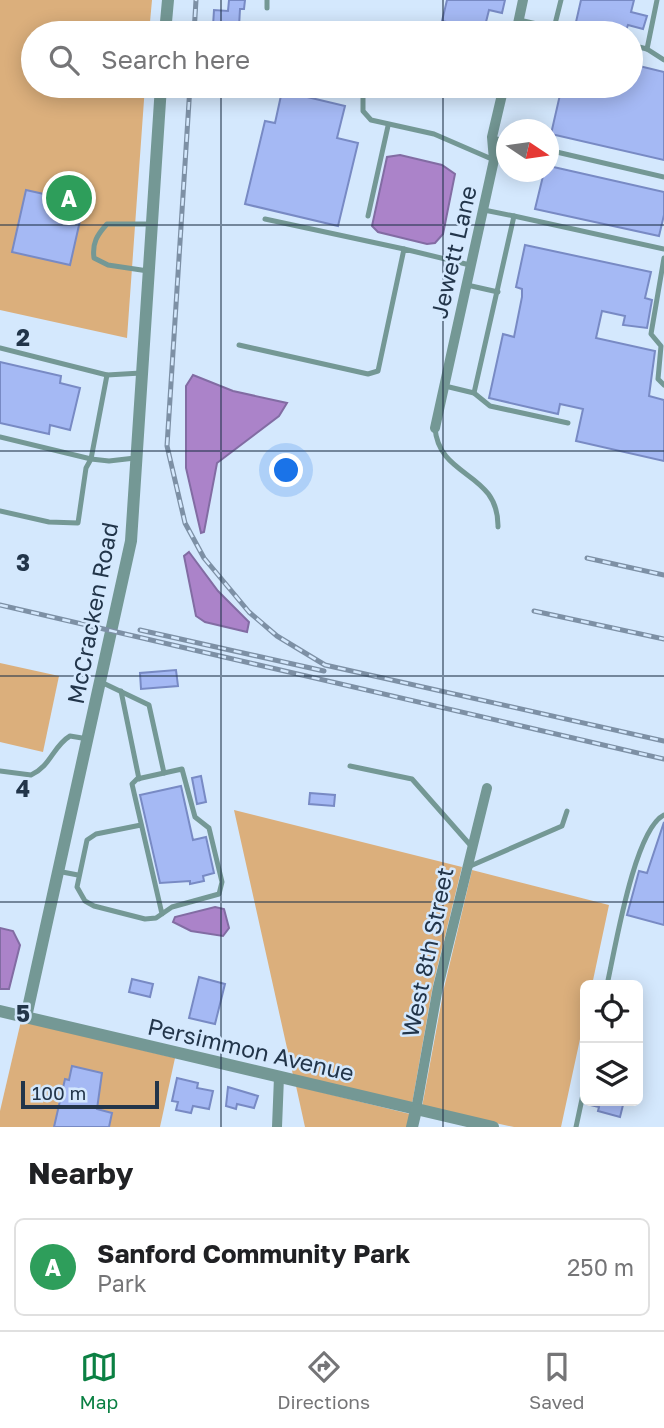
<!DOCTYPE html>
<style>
body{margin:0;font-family:"Golos Text",sans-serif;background:#f6f6f6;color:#202124}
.controls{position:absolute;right:21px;bottom:21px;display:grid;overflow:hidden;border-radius:10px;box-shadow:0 4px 18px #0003}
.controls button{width:63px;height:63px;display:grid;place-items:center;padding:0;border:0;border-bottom:2px solid #e0e0e0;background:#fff;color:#202124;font:35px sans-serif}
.compass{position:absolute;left:496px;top:119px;width:63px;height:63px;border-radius:50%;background:#fff;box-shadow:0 4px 18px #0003;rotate:103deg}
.scale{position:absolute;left:21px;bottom:18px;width:138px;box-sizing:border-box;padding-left:7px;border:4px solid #22354a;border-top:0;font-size:19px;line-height:24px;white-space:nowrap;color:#22354a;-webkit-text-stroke:5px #d4e8fd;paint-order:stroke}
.you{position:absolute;left:287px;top:471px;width:24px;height:24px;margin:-18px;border:5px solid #fff;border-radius:50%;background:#1a73e8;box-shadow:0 0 0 10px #1a73e833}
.badge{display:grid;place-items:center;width:46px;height:46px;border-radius:50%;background:#0b8043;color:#fff;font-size:23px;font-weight:700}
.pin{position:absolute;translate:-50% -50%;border:4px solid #fff;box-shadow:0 2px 7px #0006}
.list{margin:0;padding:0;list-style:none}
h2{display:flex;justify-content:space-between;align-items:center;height:91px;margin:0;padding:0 28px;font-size:30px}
h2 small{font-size:23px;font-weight:400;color:#757577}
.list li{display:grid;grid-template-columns:46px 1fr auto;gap:21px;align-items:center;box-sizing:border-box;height:98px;margin:0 14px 14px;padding:0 14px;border:2px solid #e0e0e0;border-radius:10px}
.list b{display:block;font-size:26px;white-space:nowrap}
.list p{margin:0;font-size:23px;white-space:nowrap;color:#757577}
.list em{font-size:23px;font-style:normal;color:#757577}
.icon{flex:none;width:38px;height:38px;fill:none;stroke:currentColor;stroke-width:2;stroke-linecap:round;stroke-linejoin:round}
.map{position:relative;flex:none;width:664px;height:1127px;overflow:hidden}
.search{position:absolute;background:#fff;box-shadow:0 4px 18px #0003;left:21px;right:21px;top:21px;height:77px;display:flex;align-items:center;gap:18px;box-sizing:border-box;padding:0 24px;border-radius:38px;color:#757577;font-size:26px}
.sheet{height:203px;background:#fff}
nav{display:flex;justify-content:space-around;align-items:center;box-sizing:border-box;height:98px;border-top:2px solid #e0e0e0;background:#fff;font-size:19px;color:#757577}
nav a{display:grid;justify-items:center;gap:4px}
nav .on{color:#0b8043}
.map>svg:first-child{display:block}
.green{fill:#dbaf7c}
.water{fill:#ab83c9;stroke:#826ca3;stroke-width:2}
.building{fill:#a5b9f4;stroke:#788ac4;stroke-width:2}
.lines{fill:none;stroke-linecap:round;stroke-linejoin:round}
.service{stroke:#749895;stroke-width:5}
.minor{stroke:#749895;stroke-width:10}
.tertiary{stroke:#749895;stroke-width:12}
.rail-casing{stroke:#7d90a5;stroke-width:5}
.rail{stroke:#d4e8fd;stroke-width:2.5;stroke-dasharray:8;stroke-linecap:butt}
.grid{fill:none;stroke:#22354a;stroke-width:2;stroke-opacity:0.55}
.labels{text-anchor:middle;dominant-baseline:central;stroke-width:5;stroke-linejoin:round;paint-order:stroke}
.street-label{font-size:23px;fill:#22354a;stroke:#d4e8fd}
.grid-label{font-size:23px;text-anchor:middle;font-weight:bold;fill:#22354a;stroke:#d4e8fd;stroke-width:5;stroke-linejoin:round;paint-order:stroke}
</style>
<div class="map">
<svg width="664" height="1127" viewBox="0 0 664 1127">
<rect width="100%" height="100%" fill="#d4e8fd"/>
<g class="green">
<path d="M0,0H152L149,33H33V86H145L127,338L0,310Z"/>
<path d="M0,663L59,676L43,752L0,742Z"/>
<path d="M234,810L462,867L433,985L412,1104L293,1075Z"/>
<path d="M472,870L609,905L592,985H585V1016L561,1127H514L422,1107L444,988Z"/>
<path d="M21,1021L175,1058L160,1127H0V1111Z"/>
<path d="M296,1086L410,1114L407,1127H305Z"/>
</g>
<g class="water">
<path d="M400,155L442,165L455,174L443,234L435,243L427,244L378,232L372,226L387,157Z"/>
<path d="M193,375L233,391L287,403L279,416L217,463L204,532L201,533L186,468V386Z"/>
<path d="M189,552L218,591L249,622L247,632L205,622L196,616L184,556Z"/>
<path d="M215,907L224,909L229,928L223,936L191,931L173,922L175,917Z"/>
<path d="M0,928L13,931L20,945L9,989H0Z"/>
</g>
<g class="building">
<path d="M229,0H245L244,9H240L239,27L213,26L214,10L228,11Z"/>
<path d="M447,0H505L502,13L489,10L484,30L442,21Z"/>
<path d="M581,0H634L631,12L647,16L643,29L628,25L625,33L576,22Z"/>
<path d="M631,64L664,72V160L551,134L562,86H631Z"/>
<path d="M282,91L345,106L337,138L358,143L338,226L245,204L265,121L275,123Z"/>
<path d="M549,166L664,192V215L659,236L535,209L544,172H549Z"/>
<path d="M26,190L84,203L70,265L12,252Z"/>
<path d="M525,245L651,272L645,298L652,300L647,328L623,325L625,316L602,311L596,338L655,351L649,396L664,400V461L576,441L583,409L560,404L558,414L489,398L503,334L514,337L522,297V289L516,287Z"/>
<path d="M0,362L61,376L60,383L80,388L70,430L50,425L49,434L0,423Z"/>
<path d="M176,670L178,686L141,689L140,673Z"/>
<path d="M201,776L206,802L197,804L192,778Z"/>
<path d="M181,786L193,840L206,837L214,873L203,876L204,881L190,884V881L160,883L140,795Z"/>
<path d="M310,793L335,795L334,806L309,804Z"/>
<path d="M664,822V925L627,915L639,871L647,873Z"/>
<path d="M199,977L225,984L215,1024L189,1018Z"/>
<path d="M132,979L153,984L150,997L129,992Z"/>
<path d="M72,1066L102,1073L97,1109L112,1113L109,1127H54L65,1079L69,1080Z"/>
<path d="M177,1078L198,1083L197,1088L213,1091L209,1109L193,1106L191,1113L176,1110L178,1102L172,1101Z"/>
<path d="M228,1087L258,1096L254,1108L237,1104L236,1109L226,1106Z"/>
<path d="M587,1101H624L620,1117L598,1111L599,1107L586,1104Z"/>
</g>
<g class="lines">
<g class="service">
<path d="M267,8V0"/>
<path d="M519,20L577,33"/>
<path d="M554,28L561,0"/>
<path d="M631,45L647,49L664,60"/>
<path d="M647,49L657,0"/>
<path d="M363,86V111L371,120L434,134L494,160"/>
<path d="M492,138L506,141"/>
<path d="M548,150L664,177"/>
<path d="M368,216L388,126"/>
<path d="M514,216L664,249"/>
<path d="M265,219L404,249"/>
<path d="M664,258L651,334L661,346L658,379L664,385"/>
<path d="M148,271L108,265L94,258C92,243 97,235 107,224H151"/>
<path d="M467,285L498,292"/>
<path d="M239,345L368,374L378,371L404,249L470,265"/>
<path d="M0,348L107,375L141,373"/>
<path d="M445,386L474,393L490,406L568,423"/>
<path d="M474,393L514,216L484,210"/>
<path d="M435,428C439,479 499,471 498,527"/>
<path d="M0,437L91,459L107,375"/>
<path d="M0,511L49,522L78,523L86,468L91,459L109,461L135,458"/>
<path d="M101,682L149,705L164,773"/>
<path d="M121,691L139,779"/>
<path d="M350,766L412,779L472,847"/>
<path d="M0,771L31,775C51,766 53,746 70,736L88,739"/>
<path d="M141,825L96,834L87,840L77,887L85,901L94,906L145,919L156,918L172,907L219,894L222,882L209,828L195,817L182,769L137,779L132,784L162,914"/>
<path d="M468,867L562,826L567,811"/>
<path d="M57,871L78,875"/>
<path d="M607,985C615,950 634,830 664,815"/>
<path d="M576,1127L585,1085"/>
</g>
<g class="minor">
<path d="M516,33L523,0"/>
<path d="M435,428L494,160L492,137L504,86"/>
<path d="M416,1110L438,987L487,788"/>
<path d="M277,1127L279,1077"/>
</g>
<g class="tertiary">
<path d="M165,33L168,0"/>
<path d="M0,1011L493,1127"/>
<path d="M26,1017L131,541L161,86"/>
<path d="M412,1127L416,1110"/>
</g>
<g class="rail-casing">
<g id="rail">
<path d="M194,33L196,0"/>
<path d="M190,86L167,446L185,523L204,558L249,612L277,636L325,665L664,741"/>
<path d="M587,558L664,575"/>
<path d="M0,605L664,759"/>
<path d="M534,611L664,639"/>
<path d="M140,630L324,671"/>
</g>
</g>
<use href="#rail" class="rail"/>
</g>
<path class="grid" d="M221,0V33M443,0V33M221,86V1127M443,86V1127M0,225H664M0,451H664M0,676H664M0,902H664"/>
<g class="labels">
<g class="street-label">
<text transform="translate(453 252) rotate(-77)">Jewett Lane</text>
<text transform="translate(92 613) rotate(-79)">McCracken Road</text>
<text transform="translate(427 952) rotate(-78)">West 8th Street</text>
<text transform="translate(251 1049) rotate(13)">Persimmon Avenue</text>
</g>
</g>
<g class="grid-label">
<text x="23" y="346">2</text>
<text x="23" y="571">3</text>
<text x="23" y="797">4</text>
<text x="23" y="1022">5</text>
</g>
</svg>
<div class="controls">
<button><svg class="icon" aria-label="locate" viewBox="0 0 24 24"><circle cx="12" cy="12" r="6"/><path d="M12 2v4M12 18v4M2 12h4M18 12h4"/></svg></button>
<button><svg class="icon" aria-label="layers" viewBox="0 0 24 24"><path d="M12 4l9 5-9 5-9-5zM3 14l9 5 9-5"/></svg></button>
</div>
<svg class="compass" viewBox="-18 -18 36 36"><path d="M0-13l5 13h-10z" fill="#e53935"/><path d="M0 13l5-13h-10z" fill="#757577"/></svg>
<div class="scale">100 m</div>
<div class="you"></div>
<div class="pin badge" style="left:69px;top:198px;background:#2e9e5b">A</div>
<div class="search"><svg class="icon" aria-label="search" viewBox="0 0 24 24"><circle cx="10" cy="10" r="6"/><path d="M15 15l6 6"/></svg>Search here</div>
</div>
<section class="sheet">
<h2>Nearby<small></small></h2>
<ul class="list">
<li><span class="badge" style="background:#2e9e5b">A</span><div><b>Sanford Community Park</b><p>Park</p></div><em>250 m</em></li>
</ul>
</section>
<nav>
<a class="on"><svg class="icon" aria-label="map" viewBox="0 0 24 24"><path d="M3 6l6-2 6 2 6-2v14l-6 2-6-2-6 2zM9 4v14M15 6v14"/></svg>Map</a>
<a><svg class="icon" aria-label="directions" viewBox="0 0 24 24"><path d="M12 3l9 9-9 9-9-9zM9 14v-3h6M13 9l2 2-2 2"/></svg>Directions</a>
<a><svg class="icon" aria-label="saved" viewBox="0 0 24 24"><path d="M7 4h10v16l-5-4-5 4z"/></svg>Saved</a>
</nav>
